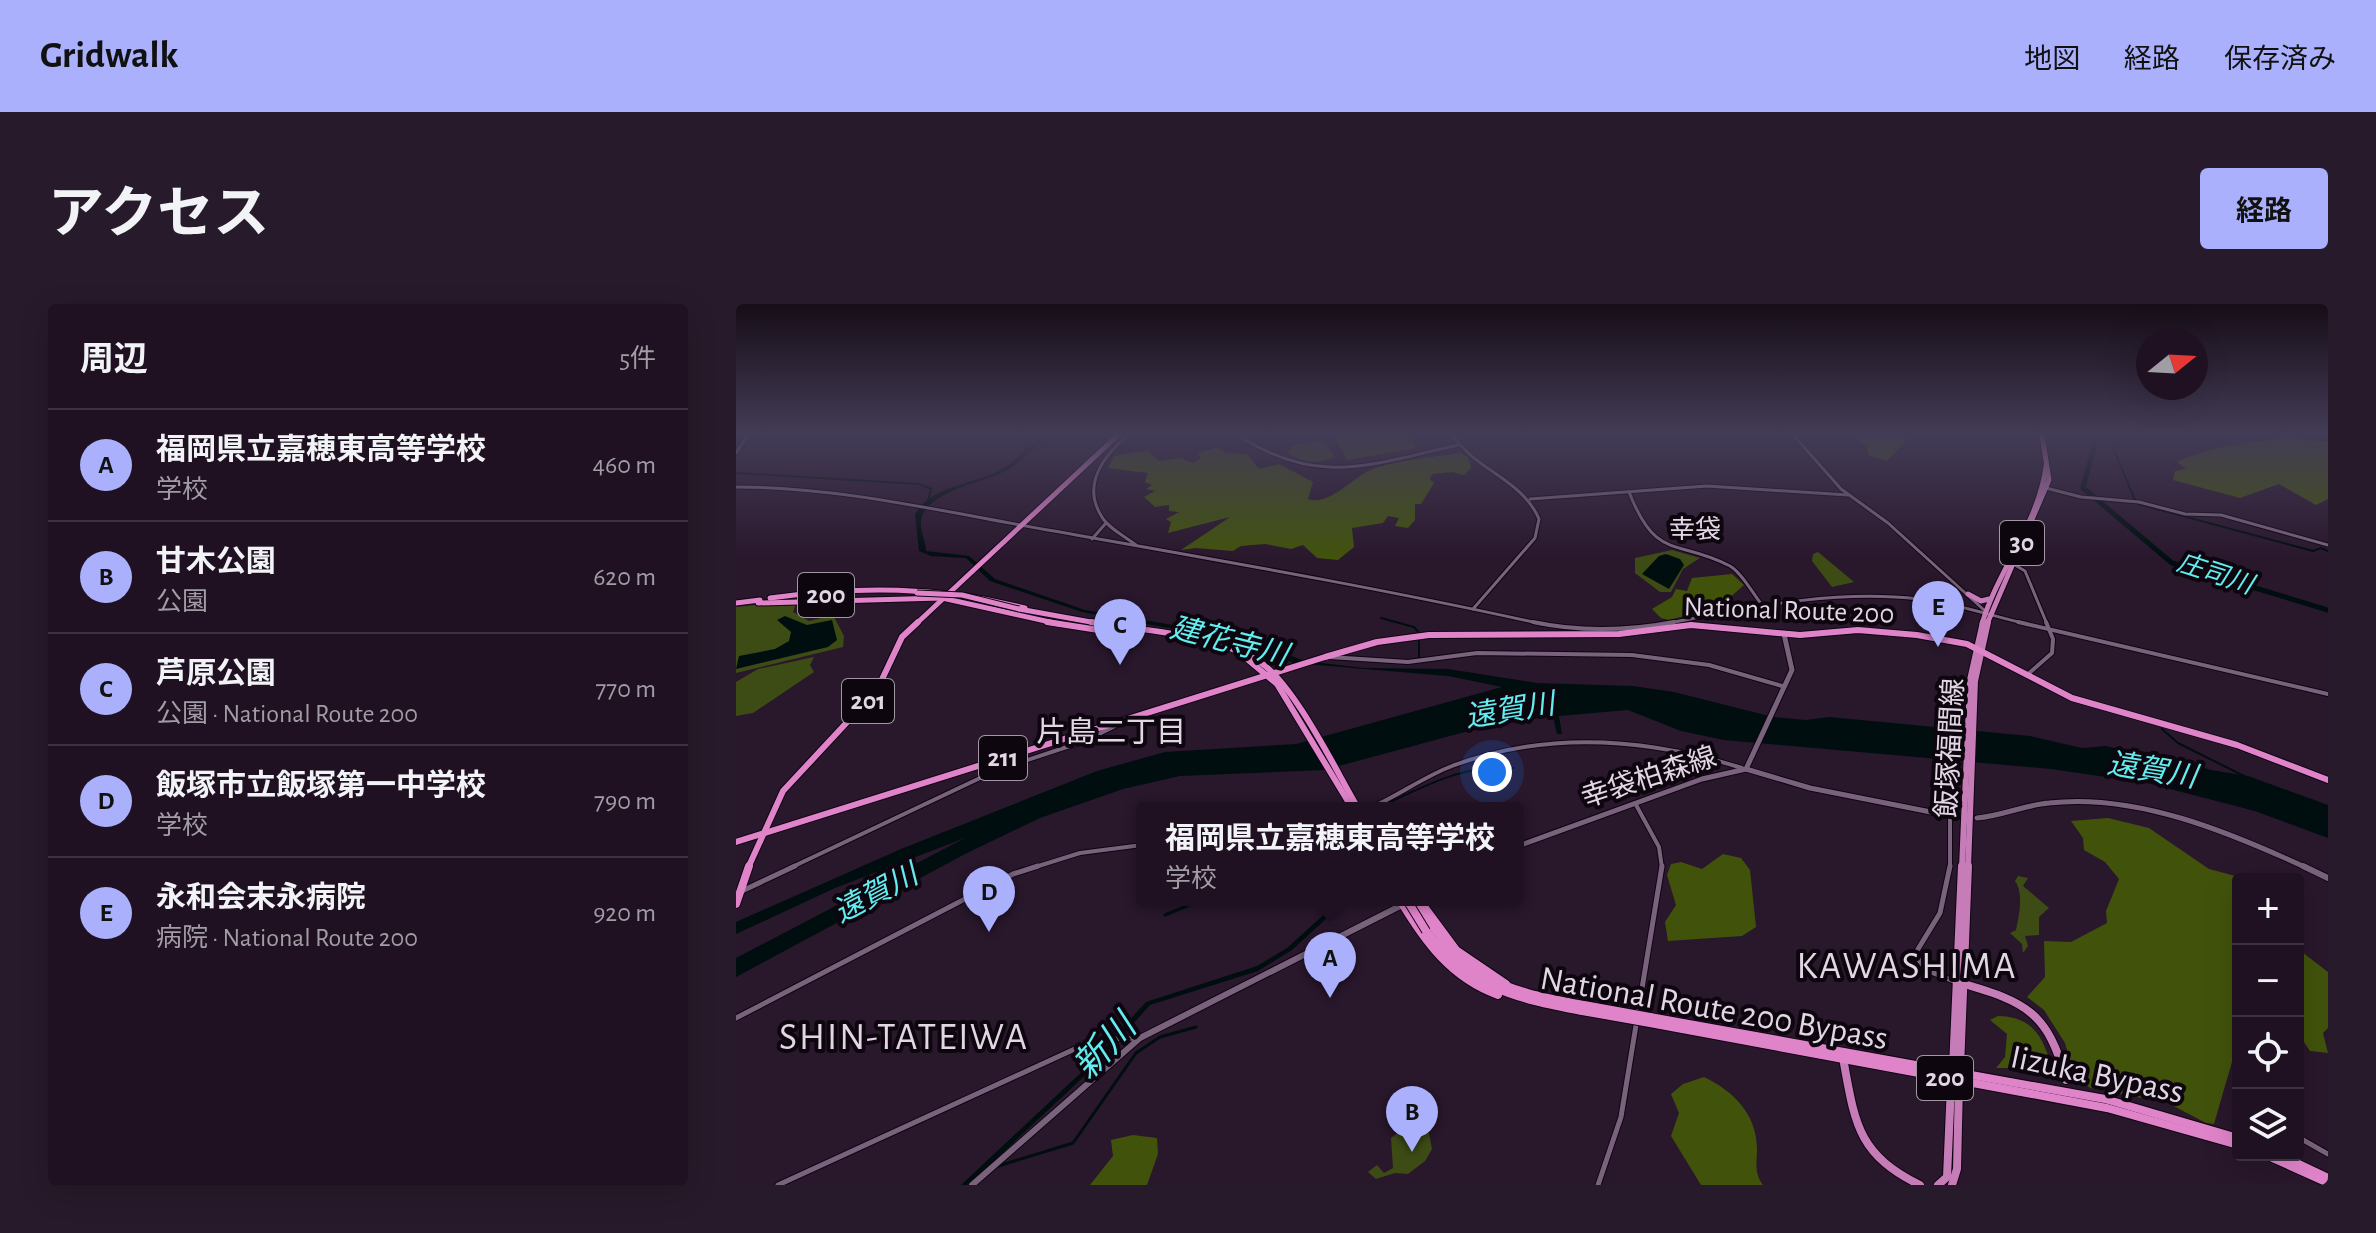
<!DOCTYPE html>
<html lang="ja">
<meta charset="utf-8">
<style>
body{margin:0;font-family:"Alegreya Sans","Noto Sans JP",sans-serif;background:#271a2a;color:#f1f3f6}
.controls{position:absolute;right:24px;bottom:24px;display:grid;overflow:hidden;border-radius:8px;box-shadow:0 8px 32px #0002}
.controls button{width:72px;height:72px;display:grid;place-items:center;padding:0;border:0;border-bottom:2px solid #3c313f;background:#1f1121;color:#f1f3f6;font:40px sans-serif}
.compass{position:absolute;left:1400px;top:24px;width:72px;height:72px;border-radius:50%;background:#1f1121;box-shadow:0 8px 32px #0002;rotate:72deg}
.you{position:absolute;left:756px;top:468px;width:28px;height:28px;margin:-20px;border:6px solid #fff;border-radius:50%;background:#1a73e8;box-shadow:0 0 0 12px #1a73e833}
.badge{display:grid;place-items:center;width:52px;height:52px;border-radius:50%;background:#aab0fc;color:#111;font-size:26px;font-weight:700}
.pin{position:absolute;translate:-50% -66px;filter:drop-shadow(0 2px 4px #0008)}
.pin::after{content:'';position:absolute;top:42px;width:28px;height:24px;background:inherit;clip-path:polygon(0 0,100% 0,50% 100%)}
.popup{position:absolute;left:400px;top:498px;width:388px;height:104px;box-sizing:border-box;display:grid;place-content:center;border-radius:8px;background:#1f1121;filter:drop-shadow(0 2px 6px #0005);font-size:26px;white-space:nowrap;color:#a19da5}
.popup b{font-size:30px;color:#f1f3f6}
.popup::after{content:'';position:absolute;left:50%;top:100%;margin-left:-16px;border:16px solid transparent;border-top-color:#1f1121}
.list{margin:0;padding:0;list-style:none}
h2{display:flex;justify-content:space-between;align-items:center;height:104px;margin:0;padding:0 32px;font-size:34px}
h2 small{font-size:26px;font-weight:400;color:#a19da5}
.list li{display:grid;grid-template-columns:52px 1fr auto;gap:24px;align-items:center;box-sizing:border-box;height:112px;padding:0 32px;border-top:2px solid #3c313f}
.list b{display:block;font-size:30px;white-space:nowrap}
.list p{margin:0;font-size:26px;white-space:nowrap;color:#a19da5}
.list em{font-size:26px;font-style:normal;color:#a19da5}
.icon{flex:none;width:44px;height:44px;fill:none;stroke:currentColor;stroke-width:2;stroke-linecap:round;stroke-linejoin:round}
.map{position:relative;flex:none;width:1592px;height:881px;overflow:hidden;border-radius:8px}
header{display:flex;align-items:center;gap:48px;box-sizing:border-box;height:112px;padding:0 40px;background:#aab0fc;color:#111}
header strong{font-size:38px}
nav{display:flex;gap:44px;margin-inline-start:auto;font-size:28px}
.intro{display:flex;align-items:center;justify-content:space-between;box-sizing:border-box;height:192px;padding:0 48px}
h1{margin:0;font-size:56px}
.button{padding:20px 36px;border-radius:8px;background:#aab0fc;color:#111;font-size:28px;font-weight:700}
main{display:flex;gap:48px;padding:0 48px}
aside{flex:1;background:#1f1121;border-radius:8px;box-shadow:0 8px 32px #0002}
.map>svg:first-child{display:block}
.green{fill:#3d4c15}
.forest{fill:#41530b}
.water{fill:#010e0f}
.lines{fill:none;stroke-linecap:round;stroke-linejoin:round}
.stream-far1{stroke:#010e0f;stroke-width:2}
.stream{stroke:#010e0f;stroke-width:3}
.river{stroke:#010e0f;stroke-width:5}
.tertiary-far2-casing{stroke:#110314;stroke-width:5}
.tertiary-far1-casing{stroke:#110314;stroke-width:6}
.tertiary-casing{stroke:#110314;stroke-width:7}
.secondary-far1-casing{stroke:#110314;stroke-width:7}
.secondary-casing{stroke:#110314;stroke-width:8}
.primary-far2-casing{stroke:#110314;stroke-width:7}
.primary-far1-casing{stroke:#110314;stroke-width:8}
.primary-casing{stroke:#110314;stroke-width:10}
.trunk-far2-casing{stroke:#110314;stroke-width:7}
.trunk-far1-casing{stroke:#110314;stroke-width:8}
.trunk-casing{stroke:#110314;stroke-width:10}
.tertiary-far2{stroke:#79637c;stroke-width:3}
.tertiary-far1{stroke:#79637c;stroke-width:4}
.tertiary{stroke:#79637c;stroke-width:5}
.secondary-far1{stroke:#79637c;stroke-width:5}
.secondary{stroke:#79637c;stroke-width:6}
.primary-far2{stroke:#c67cb7;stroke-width:5}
.primary-far1{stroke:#c67cb7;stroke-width:6}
.primary{stroke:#c67cb7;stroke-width:8}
.trunk-far2{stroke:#e084ca;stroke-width:5}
.trunk-far1{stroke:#e084ca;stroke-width:6}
.trunk{stroke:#e084ca;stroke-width:8}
.trunk-bridge-far1-casing{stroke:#110314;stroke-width:7;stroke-linecap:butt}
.trunk-bridge-casing{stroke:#110314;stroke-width:10;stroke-linecap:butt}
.trunk-bridge-far1{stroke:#e084ca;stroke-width:5}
.trunk-bridge{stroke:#e084ca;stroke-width:8}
.labels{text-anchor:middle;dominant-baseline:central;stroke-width:8;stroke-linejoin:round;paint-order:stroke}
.far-quarter-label{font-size:26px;fill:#e2d6e4;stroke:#0d060e}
.shield{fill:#0d060e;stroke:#a298a4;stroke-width:2}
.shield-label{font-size:26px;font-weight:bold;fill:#e2d6e4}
.far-water-label{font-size:26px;font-style:italic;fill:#62edf0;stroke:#0d060e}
.street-label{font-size:28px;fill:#e2d6e4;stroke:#0d060e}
.water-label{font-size:30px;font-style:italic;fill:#62edf0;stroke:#0d060e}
.neighbourhood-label{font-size:30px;fill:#e2d6e4;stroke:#0d060e}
.near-street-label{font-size:34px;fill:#e2d6e4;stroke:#0d060e}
.near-water-label{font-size:36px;font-style:italic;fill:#62edf0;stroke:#0d060e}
.near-quarter-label{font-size:38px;letter-spacing:2px;fill:#e2d6e4;stroke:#0d060e}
</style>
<header>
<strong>Gridwalk</strong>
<nav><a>地図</a><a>経路</a><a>保存済み</a></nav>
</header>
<div class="intro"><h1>アクセス</h1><a class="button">経路</a></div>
<main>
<aside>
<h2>周辺<small>5件</small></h2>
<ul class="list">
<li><span class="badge">A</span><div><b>福岡県立嘉穂東高等学校</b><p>学校</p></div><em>460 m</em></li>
<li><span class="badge">B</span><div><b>甘木公園</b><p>公園</p></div><em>620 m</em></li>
<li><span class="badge">C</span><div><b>芦原公園</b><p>公園 · National Route 200</p></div><em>770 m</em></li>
<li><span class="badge">D</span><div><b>飯塚市立飯塚第一中学校</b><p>学校</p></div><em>790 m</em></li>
<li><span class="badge">E</span><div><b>永和会末永病院</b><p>病院 · National Route 200</p></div><em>920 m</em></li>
</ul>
</aside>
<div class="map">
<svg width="1592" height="881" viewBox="0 0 1592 881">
<rect width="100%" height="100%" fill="#29172c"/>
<g class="green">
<path d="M614,131H672L680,144L611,156L600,135Z"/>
<path d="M587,136L599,153C580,161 570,159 552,150L555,142Z"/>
<path d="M936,246L964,254L947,265L935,288H924L899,269V254Z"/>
<path d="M1082,248L1118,278L1096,283L1076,257L1077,250Z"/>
<path d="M29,300H60L57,308L73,317L97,311L108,332L107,343L0,369V303Z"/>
<path d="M78,353L74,361L78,368L17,409L0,412V378L22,365Z"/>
<path d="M1282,572L1292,574L1287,582L1313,604L1303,613V631L1289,632L1292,642L1287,649L1286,640L1274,629L1280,626C1283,612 1288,589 1279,577Z"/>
<path d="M691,819L696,845L689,857L672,870L659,869L640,875L632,868L641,861L648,869L657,864L655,834L673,820Z"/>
</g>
<g class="forest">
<path d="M1167,131L1172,135L1151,157L1132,151L1131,144L1119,133Z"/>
<path d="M1553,134L1592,138V195L1580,201L1543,180L1504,194L1437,176L1439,167L1450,165L1441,158C1476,142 1514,138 1553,134Z"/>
<path d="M481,143L490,149L511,150L523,165L543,160L577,178L572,195C592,202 615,176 632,167C652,157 700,153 724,149L732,153L735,164L728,171L716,168L696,170L694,175L698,179L685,200H679V216L672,224L659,222L663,214L652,212L647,219L616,224L618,243L602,256L581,254L567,241L555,245L529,240L505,242L497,247L460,244L445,246L494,213L432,229L435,218L430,215L443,208L433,207V201L419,203L408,193L419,187L410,185L416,181L409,178L412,169L372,164L378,152L411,146L423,157L445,154L457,159L465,154L462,149Z"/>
<path d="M996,270L1008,281L983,303L933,316L925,314L916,305L936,293L940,285L951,287L956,274Z"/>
<path d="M1372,514L1413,524L1473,565L1507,574L1502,575L1497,589L1502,596V737L1478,820L1470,819L1432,799L1354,784L1337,769L1329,739L1308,706L1291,693L1309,673L1308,637L1335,638L1371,619L1370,607L1383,575L1369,558L1348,546L1347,534L1335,517Z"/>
<path d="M987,550L1005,554L1014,566L1020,623L1006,632L932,637L929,618L940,601L931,571L935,560L945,558L966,565Z"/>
<path d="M1562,645L1592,668V724L1587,729L1592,749L1574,747L1562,729Z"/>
<path d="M1262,712C1301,713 1308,737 1318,770L1287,764H1260L1269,753L1271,730L1254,716Z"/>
<path d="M968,773C997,787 1021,810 1021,845C1021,859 1018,869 1027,881H965L935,832L943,809L935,790L947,780Z"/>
<path d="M397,831L421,834L422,850L411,881H354L377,852L375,836Z"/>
</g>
<g class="water">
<path d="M314,131H327C299,137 298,149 276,163C251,180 207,181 188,208C180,220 190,237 190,247L233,252L259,275L349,306L501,332L569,357L628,364L712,365L801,379L897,382L938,388L1037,413L1070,416L1093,413L1294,432L1346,444L1370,442L1411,452L1428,451L1475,466L1512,472L1592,501V534L1519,507L1411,479L1315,465L988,436L945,427L892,406L823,412L826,430H821L817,412L751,422L588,466L444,472L387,485L304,514L229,550L0,673V654L229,534L99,584L0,630V618L165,545L361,467L429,448L560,440L766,383L712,372L558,359L492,335L346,308L254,277L230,254L195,252L183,247L179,210C196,180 241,181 268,164C285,153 294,137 314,131Z"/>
<path d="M930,250L944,255L948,261L933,285L906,270L923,252Z"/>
<path d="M49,312L71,321L96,316L101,336L92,343L0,365L3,352L39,345L53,337L55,328L41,316Z"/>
<path d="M611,596H622L602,604L556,646L522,667L414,701L356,765L232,881H225L351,763L410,698L521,662L551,644L594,605Z"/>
</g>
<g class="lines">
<g class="stream-far1">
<path d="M1378,145L1381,131"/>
<path d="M1378,146L1399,196"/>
<path d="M0,169L183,180L195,185L192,197"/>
<path d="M1402,200L1577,247L1585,244L1592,247"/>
<path d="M645,314L678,323L683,329"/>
<path d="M683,336V356"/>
<path d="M1426,425L1442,439L1510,473"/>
<path d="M641,504C686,484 727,459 778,464"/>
</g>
<g class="stream">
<path d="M429,611L465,596"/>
<path d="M262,862L337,839L400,749L424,733L460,723"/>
</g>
<path class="river" d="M1361,131L1347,184L1436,259L1592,306"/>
<g class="tertiary-far2-casing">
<g id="tertiary-far2">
<path d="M392,131C368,151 345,181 366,213C372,224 390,233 400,241"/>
<path d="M502,131C582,184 636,160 722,141"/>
<path d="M717,131C740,167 786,175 803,215L799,234L737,305"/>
<path d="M1059,133L1105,185L1152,219L1248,306"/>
<path d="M0,149L12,131"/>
<path d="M0,183C107,183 213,209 318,227C481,256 644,284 806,320"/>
<path d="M1310,184L1345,193L1403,198L1449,210L1485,211L1592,241"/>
<path d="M893,188C921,259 941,234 994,262C1006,269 1017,290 1026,301"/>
<path d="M794,195L971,182L1112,191"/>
<path d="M356,235L370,219"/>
<path d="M1274,258L1289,267L1311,320"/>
<path d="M928,320C1012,304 1097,285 1183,295C1219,299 1255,312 1291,320"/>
</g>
</g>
<g class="tertiary-far1-casing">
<g id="tertiary-far1">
<path d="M797,318C844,328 891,327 938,318"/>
<path d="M1282,318L1592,390"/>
<path d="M593,353L672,358L741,349L896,351L973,361L1046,382"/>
<path d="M1291,371L1316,349L1317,335L1310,318"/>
<path d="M899,499L923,543L926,564"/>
<path d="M634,504C662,492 687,473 716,462C812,426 910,434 1006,464"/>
<path d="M54,564L261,466L349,437L381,421"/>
<path d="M296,564L344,549L406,541"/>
<path d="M1214,564V513"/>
</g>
</g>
<g class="tertiary-casing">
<g id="tertiary">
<path d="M1214,562L1204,609L1179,650L1190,666L1220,678"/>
<path d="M6,587L59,562"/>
<path d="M0,714L277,570L302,562"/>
<path d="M1562,833L1592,850"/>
<path d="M42,881L341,744L375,735L402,734"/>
<path d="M862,881L885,813L926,562"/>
</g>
</g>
<g class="secondary-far1-casing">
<g id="secondary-far1">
<path d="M1010,465L1074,484L1220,513"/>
<path d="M1241,514C1266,512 1288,501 1313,499C1400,489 1493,528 1571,564"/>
<path d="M782,542L966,475L1010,465L1056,366L1048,330"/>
</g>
</g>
<g class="secondary-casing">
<g id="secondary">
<path d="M1567,562L1592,574"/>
<path d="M236,881L404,734L668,600"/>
</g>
</g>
<g class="primary-far2-casing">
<g id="primary-far2">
<path d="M1232,290L1245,297L1253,295"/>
<path d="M1246,320C1262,265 1303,219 1310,162"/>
<path d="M1251,320L1313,176L1306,131"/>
</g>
</g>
<g class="primary-far1-casing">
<g id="primary-far1">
<path d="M1226,564L1234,376L1247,318"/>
<path d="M1232,564L1239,377L1252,318"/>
</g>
</g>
<g class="primary-casing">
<g id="primary">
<path d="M1225,679C1290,698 1312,708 1330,776"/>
<path d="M1107,754C1119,819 1121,850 1184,881"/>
<path d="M1217,763L1226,562"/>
<path d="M1224,764L1232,562"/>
<path d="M1202,881L1211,873L1215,781"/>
<path d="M1216,881L1221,865L1223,781"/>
</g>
</g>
<g class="trunk-far2-casing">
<g id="trunk-far2">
<path d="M34,294C121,282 204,282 289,304"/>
<path d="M0,299L24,296"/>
<path d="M22,299L206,294L323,320"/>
<path d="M283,305L366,320"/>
<path d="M180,320L382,131"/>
</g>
</g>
<g class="trunk-far1-casing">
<g id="trunk-far1">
<path d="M311,318L401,332"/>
<path d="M355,318C408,327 475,329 522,357C557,377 600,467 622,504"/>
<path d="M511,355L541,380L616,504"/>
<path d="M0,538L589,353L641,338L693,331L883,330L955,321L1064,331L1122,326L1181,331L1231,340L1336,394L1501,441L1592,476"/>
<path d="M12,564L47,487L141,386L166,333L182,318"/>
</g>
</g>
<g class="trunk-casing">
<g id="trunk">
<path d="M664,596C689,638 715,674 762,691"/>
<path d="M678,596C729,674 759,685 848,701"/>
<path d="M683,596L720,646L770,680"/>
<path d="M0,600L13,562"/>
<path d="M690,627C734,684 778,694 846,707"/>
<path d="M914,713L1369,795L1502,834"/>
<path d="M914,719L1371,804L1502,841"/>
<path d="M1530,851L1592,879"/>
<path d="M1544,851L1592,874"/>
</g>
</g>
<use href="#tertiary-far2" class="tertiary-far2"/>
<use href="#tertiary-far1" class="tertiary-far1"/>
<use href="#tertiary" class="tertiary"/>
<use href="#secondary-far1" class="secondary-far1"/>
<use href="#secondary" class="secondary"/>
<use href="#primary-far2" class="primary-far2"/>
<use href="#primary-far1" class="primary-far1"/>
<use href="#primary" class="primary"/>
<use href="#trunk-far2" class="trunk-far2"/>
<use href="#trunk-far1" class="trunk-far1"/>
<use href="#trunk" class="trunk"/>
<g class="trunk-bridge-far1-casing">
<path id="trunk-bridge-far1" d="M181,289L226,291L283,305"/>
</g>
<g class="trunk-bridge-casing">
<g id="trunk-bridge">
<path d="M671,596L690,627"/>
<path d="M848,701L914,713"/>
<path d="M846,707L914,719"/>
</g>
</g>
<use href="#trunk-bridge-far1" class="trunk-bridge-far1"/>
<use href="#trunk-bridge" class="trunk-bridge"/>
</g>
<linearGradient id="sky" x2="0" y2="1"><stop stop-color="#170d18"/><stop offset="0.51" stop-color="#433c56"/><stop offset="1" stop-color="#433c56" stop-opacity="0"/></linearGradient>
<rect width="1592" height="255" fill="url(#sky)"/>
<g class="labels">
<g class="far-quarter-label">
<text x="959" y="226">幸袋</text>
</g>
<g class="shield">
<rect x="1264" y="217" width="44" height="44" rx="6"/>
<rect x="62" y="269" width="56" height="44" rx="6"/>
<rect x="106" y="375" width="52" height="44" rx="6"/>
<rect x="243" y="432" width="48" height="44" rx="6"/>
<rect x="1181" y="752" width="56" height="44" rx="6"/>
</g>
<g class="shield-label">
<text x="1286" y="239">30</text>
<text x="90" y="291">200</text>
<text x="132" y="397">201</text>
<text x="267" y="454">211</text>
<text x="1209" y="774">200</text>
</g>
<g class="far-water-label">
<text transform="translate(1479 270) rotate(18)">庄司川</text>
</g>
<g class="street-label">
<text transform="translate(1053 307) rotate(2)">National Route 200</text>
<text transform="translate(1215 444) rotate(-87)">飯塚福間線</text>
<text transform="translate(913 474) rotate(-18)">幸袋柏森線</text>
</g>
<g class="water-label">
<text transform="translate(493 338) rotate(14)">建花寺川</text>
<text transform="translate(774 407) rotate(-9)">遠賀川</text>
<text transform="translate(1416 467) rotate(9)">遠賀川</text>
<text transform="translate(140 590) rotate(-28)">遠賀川</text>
</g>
<g class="neighbourhood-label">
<text x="375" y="429">片島二丁目</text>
</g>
<g class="near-street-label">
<text transform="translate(978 705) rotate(10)">National Route 200 Bypass</text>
<text transform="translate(1361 771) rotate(12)">Iizuka Bypass</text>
</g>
<g class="near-water-label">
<text transform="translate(369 743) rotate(-47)">新川</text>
</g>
<g class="near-quarter-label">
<text x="1171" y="663">KAWASHIMA</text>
<text x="168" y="734">SHIN-TATEIWA</text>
</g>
</g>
</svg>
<div class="controls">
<button>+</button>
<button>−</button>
<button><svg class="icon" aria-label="locate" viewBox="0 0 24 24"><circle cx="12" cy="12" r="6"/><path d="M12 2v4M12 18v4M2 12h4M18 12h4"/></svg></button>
<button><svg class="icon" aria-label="layers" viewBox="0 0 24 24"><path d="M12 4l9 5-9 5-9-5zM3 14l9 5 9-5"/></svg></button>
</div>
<svg class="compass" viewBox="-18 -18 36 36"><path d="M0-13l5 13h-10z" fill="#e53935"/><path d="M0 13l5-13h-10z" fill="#a19da5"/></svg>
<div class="you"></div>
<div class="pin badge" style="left:594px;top:694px">A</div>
<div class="popup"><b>福岡県立嘉穂東高等学校</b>学校</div>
<div class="pin badge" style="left:676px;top:848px">B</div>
<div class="pin badge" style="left:384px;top:361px">C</div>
<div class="pin badge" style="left:253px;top:628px">D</div>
<div class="pin badge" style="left:1202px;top:343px">E</div>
</div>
</main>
